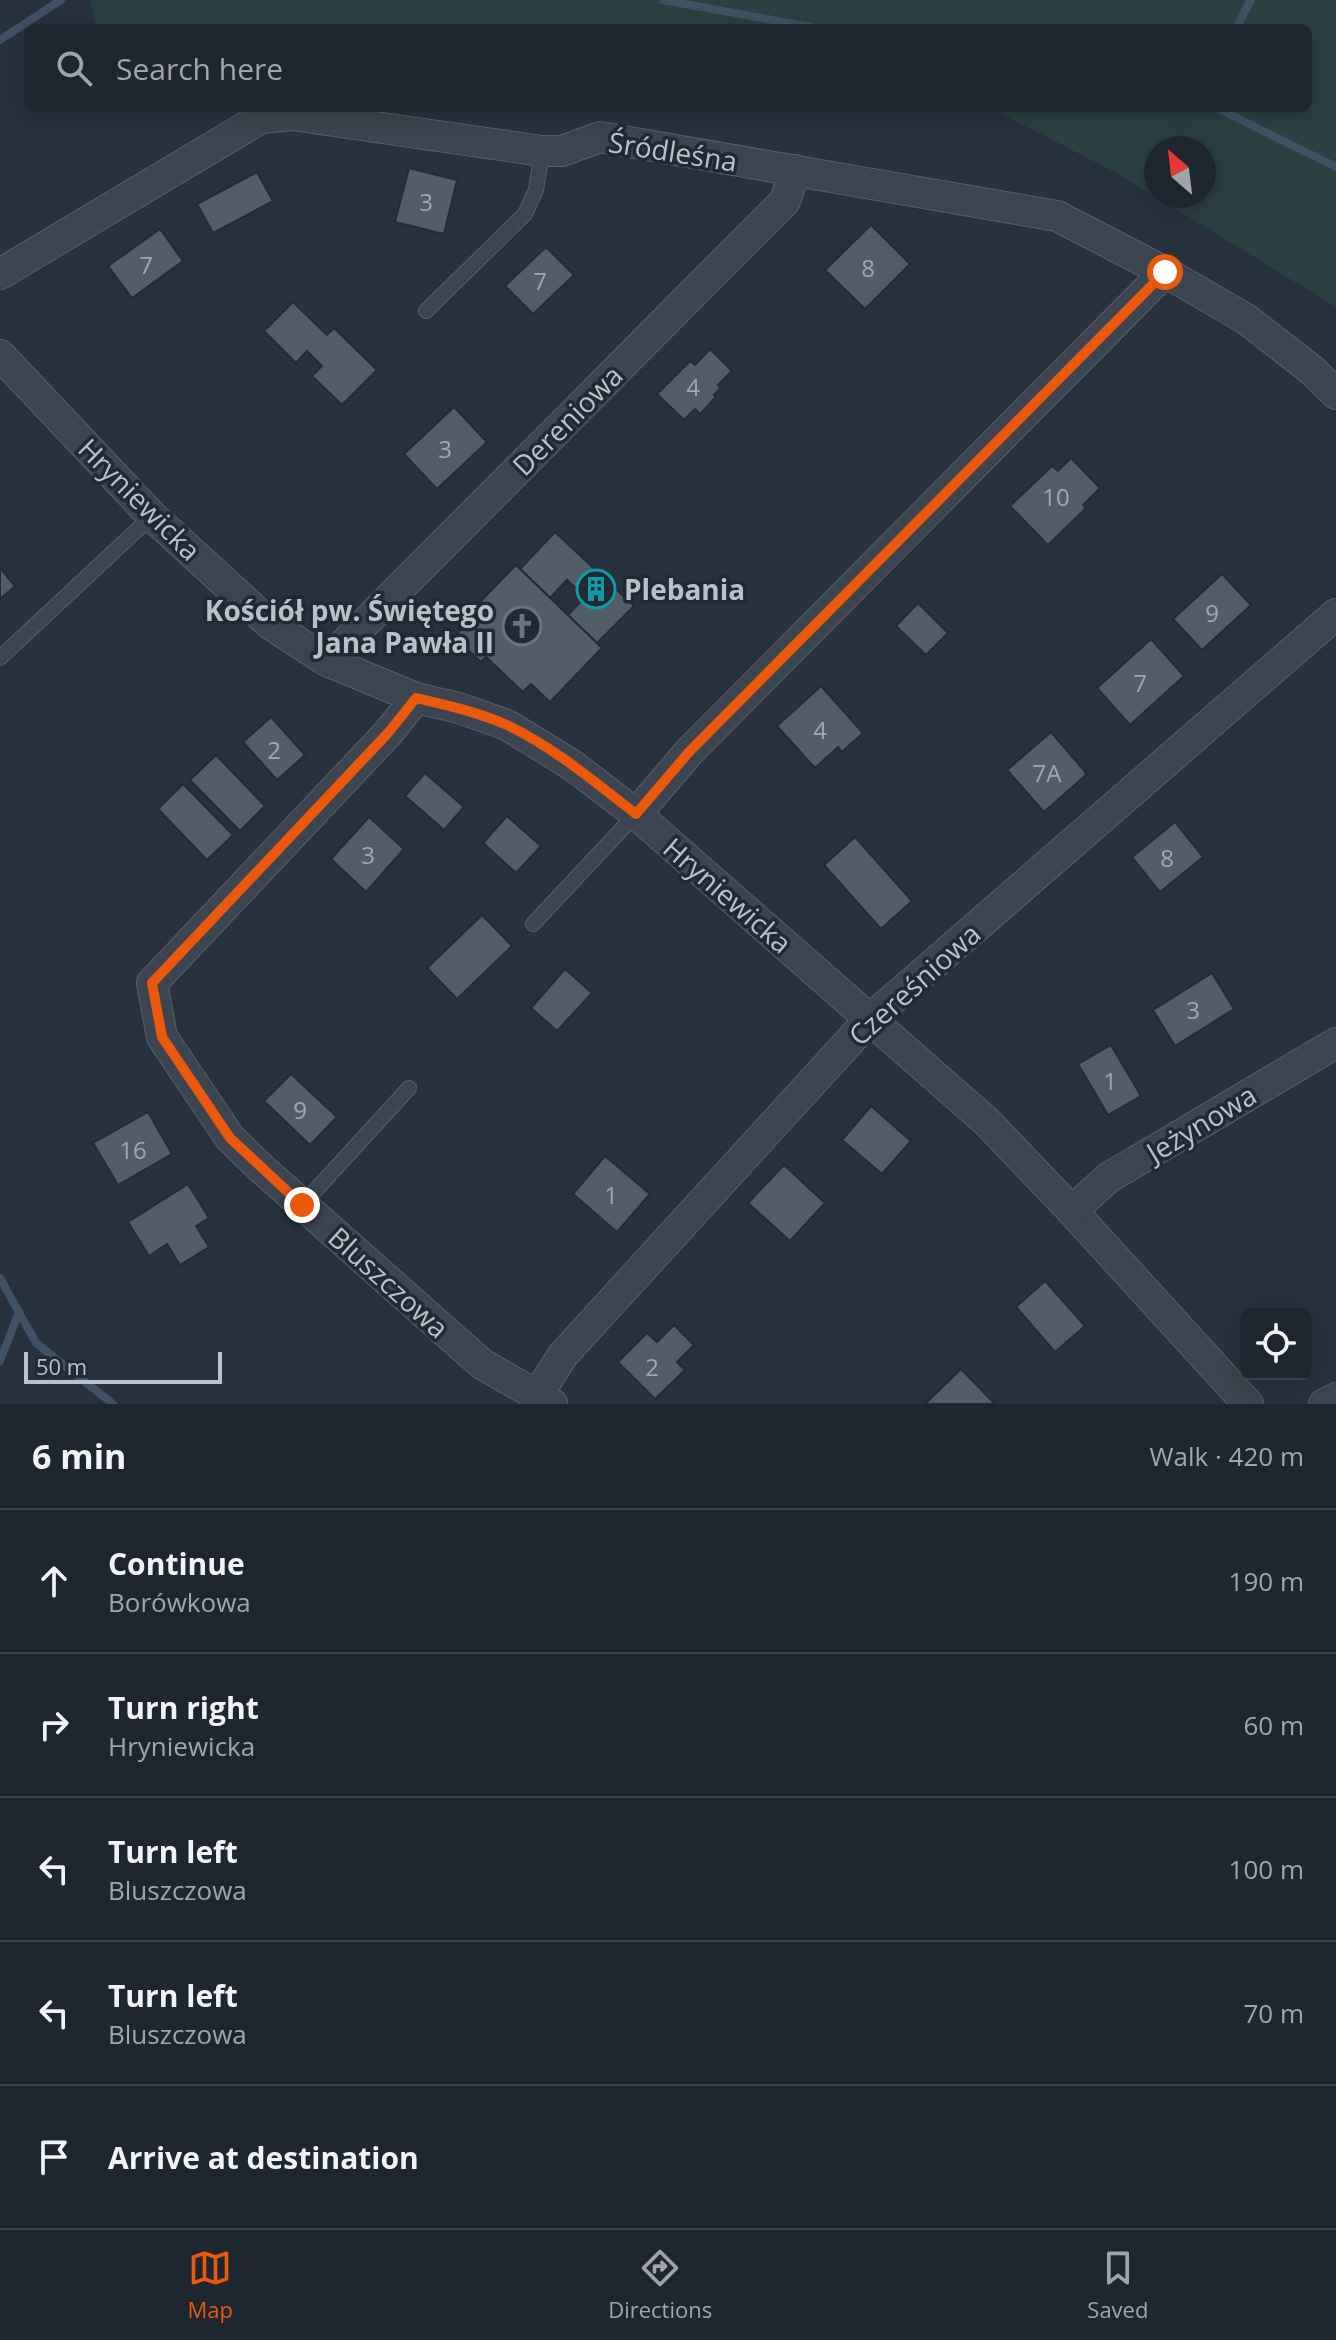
<!DOCTYPE html>
<meta charset="utf-8">
<style>
body{margin:0;font-family:"Open Sans",sans-serif;background:#262e37;color:#f1f3f6}
.controls{position:absolute;right:24px;bottom:24px;display:grid;overflow:hidden;border-radius:12px;box-shadow:0 4px 20px #0003}
.controls button{width:72px;height:72px;display:grid;place-items:center;padding:0;border:0;border-bottom:2px solid #3c434b;background:#1e262f;color:#f1f3f6;font:40px sans-serif}
.compass{position:absolute;left:1144px;top:136px;width:72px;height:72px;border-radius:50%;background:#1e262f;box-shadow:0 4px 20px #0003;rotate:332deg}
.scale{position:absolute;left:24px;bottom:20px;width:198px;box-sizing:border-box;padding-left:8px;border:4px solid #b9c0c9;border-top:0;font-size:22px;line-height:28px;white-space:nowrap;color:#b9c0c9;-webkit-text-stroke:6px #212934;paint-order:stroke}
.stop{position:absolute;width:24px;height:24px;margin:-18px;border:6px solid #ea580c;border-radius:50%;background:#fff}
.stop.end{background:#ea580c;border-color:#fff;box-shadow:0 2px 8px #0008}
.list{margin:0;padding:0;list-style:none}
h2{display:flex;justify-content:space-between;align-items:center;height:104px;margin:0;padding:0 32px;font-size:34px}
h2 small{font-size:26px;font-weight:400;color:#a1a5aa}
.list li{display:grid;grid-template-columns:52px 1fr auto;gap:24px;align-items:center;box-sizing:border-box;height:144px;padding:0 32px;border-top:2px solid #3c434b}
.list b{display:block;font-size:30px;white-space:nowrap}
.list p{margin:0;font-size:26px;white-space:nowrap;color:#a1a5aa}
.list em{font-size:26px;font-style:normal;color:#a1a5aa}
.icon{flex:none;width:44px;height:44px;fill:none;stroke:currentColor;stroke-width:2;stroke-linecap:round;stroke-linejoin:round}
.map{position:relative;flex:none;width:1336px;height:1404px;overflow:hidden}
.search{position:absolute;background:#1e262f;box-shadow:0 4px 20px #0003;left:24px;right:24px;top:24px;height:88px;display:flex;align-items:center;gap:20px;box-sizing:border-box;padding:0 28px;border-radius:12px;color:#a1a5aa;font-size:30px}
.sheet{height:824px;background:#1e262f}
nav{display:flex;justify-content:space-around;align-items:center;box-sizing:border-box;height:112px;border-top:2px solid #3c434b;background:#1e262f;font-size:22px;color:#a1a5aa}
nav a{display:grid;justify-items:center;gap:4px}
nav .on{color:#ea580c}
.map>svg:first-child{display:block}
.green{fill:#2b4041;fill-rule:evenodd}
.lines{fill:none;stroke-linecap:round;stroke-linejoin:round}
.stream{stroke:#405166;stroke-width:8}
.building{fill:#525d69;stroke:#232b36;stroke-width:2}
.service-casing{stroke:#575f69;stroke-width:16}
.minor-casing{stroke:#575f69;stroke-width:32}
.service{stroke:#3c444f;stroke-width:14}
.minor{stroke:#3c444f;stroke-width:30}
.route{stroke:#ea580c;stroke-width:10}
.labels{text-anchor:middle;dominant-baseline:central;stroke-width:7;stroke-linejoin:round;paint-order:stroke}
.number-label{font-size:24px;fill:#9fa7b1}
.street-label{font-size:28px;fill:#b9c0c9;stroke:#212934}
.poi-label{font-size:28px;font-weight:bold;fill:#b9c0c9;stroke:#212934;text-anchor:start}
</style>
<div class="map">
<svg width="1336" height="1404" viewBox="0 0 1336 1404">
<rect width="100%" height="100%" fill="#28323f"/>
<path class="green" d="M90,0H1336V307L1115,172L990,108H1308V28H96ZM1204,148V196H1156V148Z"/>
<g class="lines">
<g class="stream">
<path d="M663,0L816,28"/>
<path d="M1236,28L1251,0"/>
<path d="M0,40L61,0"/>
<path d="M1217,108L1336,167"/>
<path d="M0,1278L36,1343L113,1404"/>
<path d="M0,1361L19,1312"/>
</g>
</g>
<g class="building">
<path d="M409,168L457,180L444,234L395,222Z"/>
<path d="M257,172L273,201L213,233L197,204Z"/>
<path d="M871,225L910,264L865,309L825,270Z"/>
<path d="M160,229L183,261L132,298L108,266Z"/>
<path d="M546,247L574,275L533,314L505,286Z"/>
<path d="M293,302L327,335L334,328L377,370L342,405L312,376L322,366L307,351L296,363L264,331Z"/>
<path d="M710,349L732,371L718,385L721,388L714,395L716,397L700,414L695,409L684,420L657,394L690,361L695,365Z"/>
<path d="M454,407L487,442L437,489L404,454Z"/>
<path d="M1071,458L1100,488L1083,505L1086,508L1048,545L1010,506L1052,466L1058,471Z"/>
<path d="M555,532L634,606L597,643L568,615L585,597L567,580L550,598L520,569Z"/>
<path d="M516,565L602,648L550,702L531,684L523,692L486,657L481,662L454,637L476,614L472,610Z"/>
<path d="M0,568L15,586L0,599Z"/>
<path d="M1222,574L1251,605L1202,650L1173,619Z"/>
<path d="M918,603L948,633L926,655L896,626Z"/>
<path d="M1151,639L1184,676L1130,725L1097,688Z"/>
<path d="M821,686L863,733L842,752L838,747L815,768L777,726Z"/>
<path d="M271,717L305,755L277,780L243,742Z"/>
<path d="M1051,732L1087,774L1044,812L1007,770Z"/>
<path d="M216,755L265,806L240,831L190,780Z"/>
<path d="M425,773L464,807L444,830L405,796Z"/>
<path d="M183,784L233,835L207,860L158,809Z"/>
<path d="M507,816L541,846L516,873L483,843Z"/>
<path d="M369,817L404,849L366,892L331,859Z"/>
<path d="M1175,822L1203,857L1160,892L1132,857Z"/>
<path d="M855,837L912,901L881,929L824,865Z"/>
<path d="M482,915L512,946L457,999L427,968Z"/>
<path d="M565,969L592,993L557,1031L531,1008Z"/>
<path d="M1212,973L1234,1009L1175,1046L1153,1010Z"/>
<path d="M1111,1045L1141,1096L1108,1115L1078,1064Z"/>
<path d="M291,1074L337,1117L310,1145L264,1101Z"/>
<path d="M871,1106L911,1141L882,1174L842,1140Z"/>
<path d="M148,1112L172,1154L118,1185L93,1143Z"/>
<path d="M605,1156L650,1194L617,1232L573,1194Z"/>
<path d="M784,1165L825,1203L790,1241L748,1203Z"/>
<path d="M188,1184L209,1218L196,1226L209,1247L180,1265L167,1244L149,1256L128,1222Z"/>
<path d="M1045,1281L1085,1326L1055,1352L1016,1307Z"/>
<path d="M674,1325L694,1345L677,1362L685,1370L655,1399L618,1362L647,1333L657,1342Z"/>
<path d="M961,1369L995,1404H925Z"/>
</g>
<g class="lines">
<g class="service-casing">
<g id="service">
<path d="M426,311L525,214L536,190L542,151"/>
<path d="M0,658L152,516"/>
<path d="M533,924L636,814"/>
<path d="M302,1205L409,1088"/>
</g>
</g>
<g class="minor-casing">
<g id="minor">
<path d="M0,274L261,118L292,115L542,151H562L600,137L1057,216L1165,272L1246,319L1313,371L1336,394"/>
<path d="M0,355L152,516L270,624L327,661L416,698L459,708L507,725L572,765L636,814L987,1122L1072,1211L1248,1404"/>
<path d="M327,661L785,201L795,170"/>
<path d="M416,698L388,733L152,983L162,1037L230,1138L261,1168L482,1364L552,1404"/>
<path d="M636,814L689,752L1165,272"/>
<path d="M1072,1211L1108,1178L1336,1043"/>
<path d="M536,1397L563,1355L869,1020L1336,614"/>
<path d="M1324,1404L1336,1398"/>
</g>
</g>
<use href="#service" class="service"/>
<use href="#minor" class="minor"/>
</g>
<g class="lines">
<path class="route" d="M302,1205L230,1138L162,1037L152,983L388,733L416,698C446,705 478,712 507,725C552,746 596,783 636,814L689,752L1165,272"/>
</g>
<defs>
<g id="building-ring" transform="scale(2)"><circle r="9.5" fill="#212934" stroke="#0f9aa8" stroke-width="1.5"/><path d="M-4-6H4V6H1V3H-1V6H-4ZM-2.5-4.3h1.7v1.8h-1.7ZM.8-4.3h1.7v1.8H.8ZM-2.5-1h1.7V.8h-1.7ZM.8-1h1.7V.8H.8Z" fill="#0f9aa8"/></g>
<g id="church-ring" transform="scale(2)"><circle r="9.5" fill="#212934" stroke="#6b7280" stroke-width="1.5"/><path d="M-1.2-6h2.4v3.5h3.3v2.4h-3.3V6h-2.4V-.1h-3.3v-2.4h3.3Z" fill="#6b7280"/></g>
</defs>
<g fill-rule="evenodd">
<use href="#building-ring" x="596" y="589"/>
<use href="#church-ring" x="522" y="626"/>
</g>
<g class="labels">
<g class="number-label">
<text x="426" y="201">3</text>
<text x="146" y="264">7</text>
<text x="868" y="267">8</text>
<text x="540" y="280">7</text>
<text x="693" y="386">4</text>
<text x="445" y="448">3</text>
<text x="1056" y="496">10</text>
<text x="1212" y="612">9</text>
<text x="1140" y="682">7</text>
<text x="820" y="729">4</text>
<text x="274" y="749">2</text>
<text x="1047" y="772">7A</text>
<text x="368" y="854">3</text>
<text x="1167" y="857">8</text>
<text x="1193" y="1009">3</text>
<text x="1110" y="1080">1</text>
<text x="300" y="1109">9</text>
<text x="133" y="1149">16</text>
<text x="611" y="1194">1</text>
<text x="652" y="1366">2</text>
</g>
<g class="street-label">
<text transform="translate(673 151) rotate(9)">Śródleśna</text>
<text transform="translate(567 420) rotate(-45)">Dereniowa</text>
<text transform="translate(140 499) rotate(45)">Hryniewicka</text>
<text transform="translate(728 895) rotate(41)">Hryniewicka</text>
<text transform="translate(914 984) rotate(-42)">Czereśniowa</text>
<text transform="translate(1201 1123) rotate(-31)">Jeżynowa</text>
<text transform="translate(389 1282) rotate(42)">Bluszczowa</text>
</g>
<g class="poi-label">
<text x="624" y="589">Plebania</text>
<text x="494" y="610" text-anchor="end">Kościół pw. Świętego<tspan x="494" dy="32">Jana Pawła II</tspan></text>
</g>
</g>
</svg>
<div class="controls">
<button><svg class="icon" aria-label="locate" viewBox="0 0 24 24"><circle cx="12" cy="12" r="6"/><path d="M12 2v4M12 18v4M2 12h4M18 12h4"/></svg></button>
</div>
<svg class="compass" viewBox="-18 -18 36 36"><path d="M0-13l5 13h-10z" fill="#e53935"/><path d="M0 13l5-13h-10z" fill="#a1a5aa"/></svg>
<div class="scale">50 m</div>
<div class="stop" style="left:1165px;top:272px"></div>
<div class="stop end" style="left:302px;top:1205px"></div>
<div class="search"><svg class="icon" aria-label="search" viewBox="0 0 24 24"><circle cx="10" cy="10" r="6"/><path d="M15 15l6 6"/></svg>Search here</div>
</div>
<section class="sheet">
<h2>6 min<small>Walk · 420 m</small></h2>
<ul class="list">
<li><svg class="icon" aria-label="ahead" viewBox="0 0 24 24"><path d="M12 20V5M6 11l6-6 6 6"/></svg><div><b>Continue</b><p>Borówkowa</p></div><em>190 m</em></li>
<li><svg class="icon" aria-label="right" viewBox="0 0 24 24"><path d="M7 20v-9h11M14 6l5 5-5 5"/></svg><div><b>Turn right</b><p>Hryniewicka</p></div><em>60 m</em></li>
<li><svg class="icon" aria-label="left" viewBox="0 0 24 24"><path d="M17 20v-9H6M10 6l-5 5 5 5"/></svg><div><b>Turn left</b><p>Bluszczowa</p></div><em>100 m</em></li>
<li><svg class="icon" aria-label="left" viewBox="0 0 24 24"><path d="M17 20v-9H6M10 6l-5 5 5 5"/></svg><div><b>Turn left</b><p>Bluszczowa</p></div><em>70 m</em></li>
<li><svg class="icon" aria-label="arrive" viewBox="0 0 24 24"><path d="M6 21V4h12l-3 4 3 4H6"/></svg><div><b>Arrive at destination</b></div></li>
</ul>
</section>
<nav>
<a class="on"><svg class="icon" aria-label="map" viewBox="0 0 24 24"><path d="M3 6l6-2 6 2 6-2v14l-6 2-6-2-6 2zM9 4v14M15 6v14"/></svg>Map</a>
<a><svg class="icon" aria-label="directions" viewBox="0 0 24 24"><path d="M12 3l9 9-9 9-9-9zM9 14v-3h6M13 9l2 2-2 2"/></svg>Directions</a>
<a><svg class="icon" aria-label="saved" viewBox="0 0 24 24"><path d="M7 4h10v16l-5-4-5 4z"/></svg>Saved</a>
</nav>
